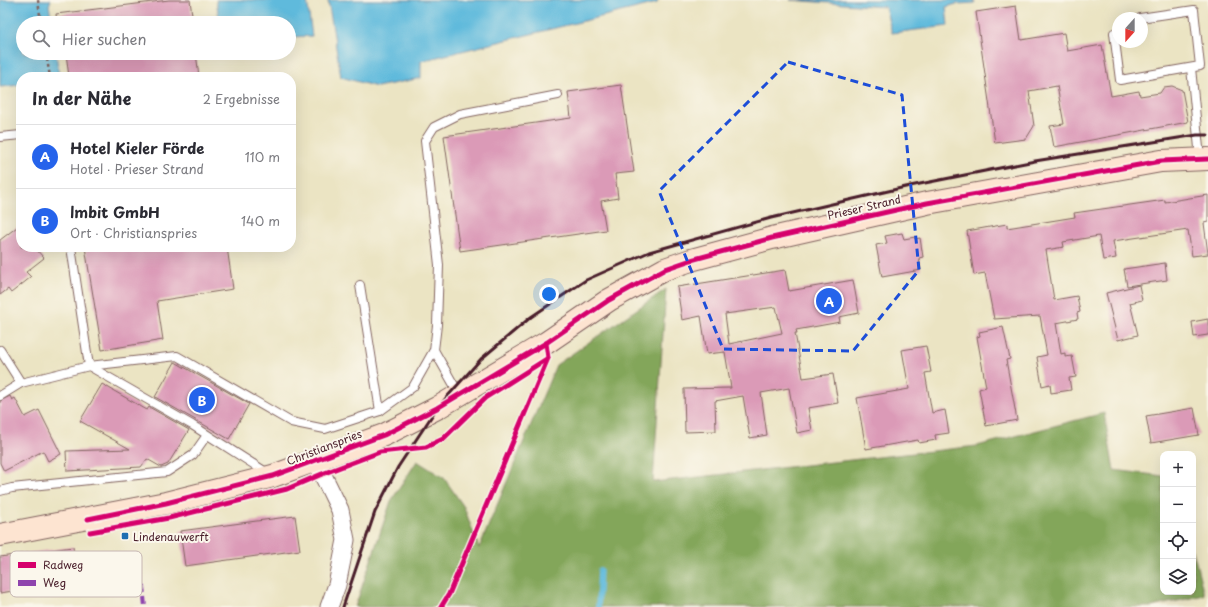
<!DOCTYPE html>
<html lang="de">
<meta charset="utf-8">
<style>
body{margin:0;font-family:"Playpen Sans",sans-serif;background:#f7f7f7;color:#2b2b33}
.controls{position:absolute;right:12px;bottom:12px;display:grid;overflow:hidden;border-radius:8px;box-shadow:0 4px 16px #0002}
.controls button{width:36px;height:36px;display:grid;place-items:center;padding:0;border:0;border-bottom:1px solid #e1e1e2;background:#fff;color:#2b2b33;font:20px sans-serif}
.compass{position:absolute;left:1112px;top:12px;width:36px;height:36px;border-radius:50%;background:#fff;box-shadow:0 4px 16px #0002;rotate:201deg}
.you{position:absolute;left:549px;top:294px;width:14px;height:14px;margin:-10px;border:3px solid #fff;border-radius:50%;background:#1a73e8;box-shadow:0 0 0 6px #1a73e833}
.badge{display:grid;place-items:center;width:26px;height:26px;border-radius:50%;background:#2563eb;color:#fff;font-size:13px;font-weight:700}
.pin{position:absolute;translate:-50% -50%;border:2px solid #fff;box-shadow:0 1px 4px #0006}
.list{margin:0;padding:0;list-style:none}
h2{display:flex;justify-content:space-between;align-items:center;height:52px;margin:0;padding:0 16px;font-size:17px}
h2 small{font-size:13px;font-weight:400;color:#7c7c81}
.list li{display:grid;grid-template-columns:26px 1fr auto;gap:12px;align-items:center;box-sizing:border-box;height:64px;padding:0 16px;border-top:1px solid #e1e1e2}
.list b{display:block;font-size:15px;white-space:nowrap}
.list p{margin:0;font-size:13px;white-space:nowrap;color:#7c7c81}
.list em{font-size:13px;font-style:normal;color:#7c7c81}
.icon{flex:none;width:22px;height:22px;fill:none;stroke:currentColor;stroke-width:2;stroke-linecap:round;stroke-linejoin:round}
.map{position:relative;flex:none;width:1208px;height:607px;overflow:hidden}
.search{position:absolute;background:#fff;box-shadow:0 4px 16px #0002;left:16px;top:16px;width:280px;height:44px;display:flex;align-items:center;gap:10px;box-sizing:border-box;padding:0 14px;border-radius:22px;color:#7c7c81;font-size:15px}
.panel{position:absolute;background:#fff;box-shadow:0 4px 16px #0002;left:16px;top:72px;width:280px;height:180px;border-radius:16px}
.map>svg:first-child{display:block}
.forest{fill:#83a65a;stroke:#666242}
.water{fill:#5ebadc;stroke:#546c84}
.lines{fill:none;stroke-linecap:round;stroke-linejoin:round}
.stream{stroke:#5ebadc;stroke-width:5.5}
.building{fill:#db9ab7;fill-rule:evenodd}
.lane-casing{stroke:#826460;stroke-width:10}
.street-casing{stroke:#826460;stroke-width:19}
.secondary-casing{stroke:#826460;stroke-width:24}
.path{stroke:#826460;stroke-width:2.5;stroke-dasharray:3 3;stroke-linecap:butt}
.lane{stroke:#fff;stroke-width:8}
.street{stroke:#fff;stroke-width:17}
.secondary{stroke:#fde4d1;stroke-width:22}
.rail{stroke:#4a1f2b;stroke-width:3}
.quiet{stroke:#8e44ad;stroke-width:4;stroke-dasharray:8 4;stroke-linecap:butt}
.cycleway-casing{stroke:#fbf7ec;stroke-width:8}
.cycleway{stroke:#d6006c;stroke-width:5}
.marked{fill:none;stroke:#1d4ed8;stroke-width:3;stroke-dasharray:8 5;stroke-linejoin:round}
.poi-dot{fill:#1f6fb2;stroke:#fbf7ec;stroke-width:1.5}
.labels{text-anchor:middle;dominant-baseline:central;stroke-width:4;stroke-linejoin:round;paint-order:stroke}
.street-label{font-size:11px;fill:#4a1f2b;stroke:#fbf7ec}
.poi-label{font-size:11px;fill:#4a1f2b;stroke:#fbf7ec;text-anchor:start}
.key{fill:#fbf7ec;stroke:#c6b6b2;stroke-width:1}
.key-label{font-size:11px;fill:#4a1f2b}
</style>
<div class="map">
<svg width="1208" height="607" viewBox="0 0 1208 607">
<rect width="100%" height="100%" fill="#fbf7ec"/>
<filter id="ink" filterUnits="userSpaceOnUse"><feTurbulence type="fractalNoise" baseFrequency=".025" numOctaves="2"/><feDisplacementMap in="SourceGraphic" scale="8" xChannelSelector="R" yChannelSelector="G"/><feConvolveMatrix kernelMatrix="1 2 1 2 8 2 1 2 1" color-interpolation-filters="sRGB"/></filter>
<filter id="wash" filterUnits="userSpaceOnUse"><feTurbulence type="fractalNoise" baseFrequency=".012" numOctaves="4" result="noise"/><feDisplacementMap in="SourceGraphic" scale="16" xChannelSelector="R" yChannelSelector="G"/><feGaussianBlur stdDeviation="0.9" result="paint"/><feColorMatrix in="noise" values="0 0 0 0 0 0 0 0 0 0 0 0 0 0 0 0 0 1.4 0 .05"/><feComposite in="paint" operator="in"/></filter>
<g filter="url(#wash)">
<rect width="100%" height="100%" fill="#ebe4c3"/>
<path class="forest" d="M666,289L653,482L977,446L1104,413L1114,470L1163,476V592H1193V550L1204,595L1151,607H355L391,501L417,461L444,478L464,507L479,548L556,365Z"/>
<g class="water">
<path d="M0,0H51L49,5L52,23H23V53H56L59,77H21V85L0,87Z"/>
<path d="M216,0H307L312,36L289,37V23H220Z"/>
<path d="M328,0H658L657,3L421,61V78L377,87L341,77Z"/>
<path d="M790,0H974L975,3L956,4L946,7L948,26L892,33L885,7Z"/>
</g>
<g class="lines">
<path class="stream" d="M598,607L600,570"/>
</g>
<g id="blocks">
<g class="building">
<path d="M169,0H190L193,23H57L56,14Z"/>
<path d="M1016,6L1021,40L1064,33L1067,51L1102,45L1111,96L1139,91L1140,96L1160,93L1164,87L1172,86L1182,90L1188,122L1054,147L1050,126L1064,124L1057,86L1029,91L1034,126L1026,139L995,143L976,12Z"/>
<path d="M66,53H196L199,77H69Z"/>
<path d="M621,85L634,172L615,174L618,198L601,201L606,230L460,251L444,136L571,118L568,92Z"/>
<path d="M1208,195V222L1204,223L1208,254L1192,256L1188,230L1113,241L1116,258L1103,260L1099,236L1063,242L1064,247L1046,250L1054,300L1077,296L1080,312L1077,313L1078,319L1056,323L1061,354L1065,353V357L1072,356L1076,377L1069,378L1071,390L1051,393L1050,384L1042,386L1037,357L1047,355L1040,316L994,319L985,273L974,275L967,231L1007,224V228L1075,217L1074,213L1165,200V202Z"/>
<path d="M21,224V247H34L44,258L26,272L31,277L11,293L8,289L0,295V240Z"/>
<path d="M902,233L904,239L915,237V239L920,238L923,257L919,258L921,270L882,277L876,245L887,243L885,236Z"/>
<path d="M85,247H227L233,289L157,301L163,340L102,350Z"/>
<path d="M1165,263L1167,280L1127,286L1124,269Z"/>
<path d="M785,270L789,291L853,280L859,313L839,317L840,322L796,330L797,333H795L803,378L833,374L838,403L808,408L812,430L797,433L789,388L761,393L767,435L750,438L743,396L715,401L716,431L685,432L684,389L731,388L725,352L707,354L701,316L682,320L677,287ZM776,307L782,333L729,344L725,314Z"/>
<path d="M1139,285L1142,300L1130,303L1138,335L1118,340L1106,293Z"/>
<path d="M1208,319V335L1194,337L1192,322Z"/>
<path d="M1003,327L1010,359L1006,360L1017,420L986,426L979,389L986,387L977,337L980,336L979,332Z"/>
<path d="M926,346L931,372L925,373L932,413L945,410L949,433L935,435L936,440L919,443L918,440L866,449L857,398L909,389L902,350Z"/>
<path d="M175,362L249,404L229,439L155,397Z"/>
<path d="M102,384L147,410L149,407L189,430L168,464L161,467L147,459L141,467L67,471L66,451L130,449L80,421Z"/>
<path d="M10,396L12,400L15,398L25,417L39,410L61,454L48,461L43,451L4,471L0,463V401Z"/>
<path d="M1194,408L1199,435L1151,443L1146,416Z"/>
<path d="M295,516L300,550L185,566L180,531Z"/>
<path d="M73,547L78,581L0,593V557Z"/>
</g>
</g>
</g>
<g filter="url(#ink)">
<use href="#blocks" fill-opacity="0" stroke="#826460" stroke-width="1"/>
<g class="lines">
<g class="lane-casing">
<g id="lane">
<path d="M1118,32L1114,33L1120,80L1200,66L1194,10L1140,18"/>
<path d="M1191,68L1200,158"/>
<path d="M0,137L21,135"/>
<path d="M71,247L89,366L177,356L291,422L325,429L380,411L413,387L434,350L459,394"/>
<path d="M360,285L380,411"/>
<path d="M0,350L21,383L89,366L192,425L269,474"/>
<path d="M434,350L437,325L439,265L425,141L434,127L460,114L558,95"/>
<path d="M0,396L21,383"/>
<path d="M0,491L12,488L167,472L193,455L207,435"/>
</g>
</g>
<g class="street-casing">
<path id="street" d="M316,461L340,510L346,540L337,585L329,607"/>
</g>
<g class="secondary-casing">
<path id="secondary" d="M0,535L166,503L273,476L384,435L437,408L546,343L609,300L665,269L691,260L772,238L927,203L1161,161L1208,159"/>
</g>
<g class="path">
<path d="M38,0L41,23"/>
<path d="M46,53L50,77"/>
</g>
<use href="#lane" class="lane"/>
<use href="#street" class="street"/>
<use href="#secondary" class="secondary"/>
<path class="rail" d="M343,607L375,512L398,467L437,408L481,359L531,317L586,280L649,252L771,218L910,186L1035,161L1197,135H1208"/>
<path class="quiet" d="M143,585L145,607"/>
<g class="cycleway-casing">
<g id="cycleway">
<path d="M88,519L166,503L273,476L384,435L437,408L546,343L609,300L665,269L691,260L772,238L927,203L1161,161L1208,159"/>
<path d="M90,532L169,518L287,489L322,474L380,452L426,447L443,439L485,398L548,358"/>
<path d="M441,607L449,594L548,358L546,343"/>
</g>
</g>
<use href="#cycleway" class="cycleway"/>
</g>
</g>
<path class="marked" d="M788,62L902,95L919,270L853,351L723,349L659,191Z"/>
<rect class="poi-dot" x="121" y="532" width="8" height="8" rx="2"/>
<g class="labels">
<g class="street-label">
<text transform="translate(864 207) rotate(-13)">Prieser Strand</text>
<text transform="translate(324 447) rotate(-21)">Christianspries</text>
</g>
<g class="poi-label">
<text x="133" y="536">Lindenauwerft</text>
</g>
</g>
<rect x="10" y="551" width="132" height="46" rx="6" class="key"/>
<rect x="18" y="562" width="18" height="6" fill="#d6006c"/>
<rect x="18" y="580" width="18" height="6" fill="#8e44ad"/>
<g class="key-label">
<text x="43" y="569">Radweg</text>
<text x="43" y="587">Weg</text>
</g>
</svg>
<div class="controls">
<button>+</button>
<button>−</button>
<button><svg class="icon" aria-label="locate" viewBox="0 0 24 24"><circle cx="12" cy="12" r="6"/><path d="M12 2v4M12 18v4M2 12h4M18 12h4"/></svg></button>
<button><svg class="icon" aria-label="layers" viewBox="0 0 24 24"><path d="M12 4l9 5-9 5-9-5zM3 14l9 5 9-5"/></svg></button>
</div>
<svg class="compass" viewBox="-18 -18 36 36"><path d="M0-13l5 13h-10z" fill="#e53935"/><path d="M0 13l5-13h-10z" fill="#7c7c81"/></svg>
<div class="you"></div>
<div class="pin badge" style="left:829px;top:301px">A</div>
<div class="pin badge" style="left:202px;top:400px">B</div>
<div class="search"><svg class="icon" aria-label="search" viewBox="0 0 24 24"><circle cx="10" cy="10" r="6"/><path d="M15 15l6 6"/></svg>Hier suchen</div>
<section class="panel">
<h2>In der Nähe<small>2 Ergebnisse</small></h2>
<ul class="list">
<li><span class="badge">A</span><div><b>Hotel Kieler Förde</b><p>Hotel · Prieser Strand</p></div><em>110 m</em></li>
<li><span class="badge">B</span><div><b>lmbit GmbH</b><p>Ort · Christianspries</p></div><em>140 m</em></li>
</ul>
</section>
</div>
